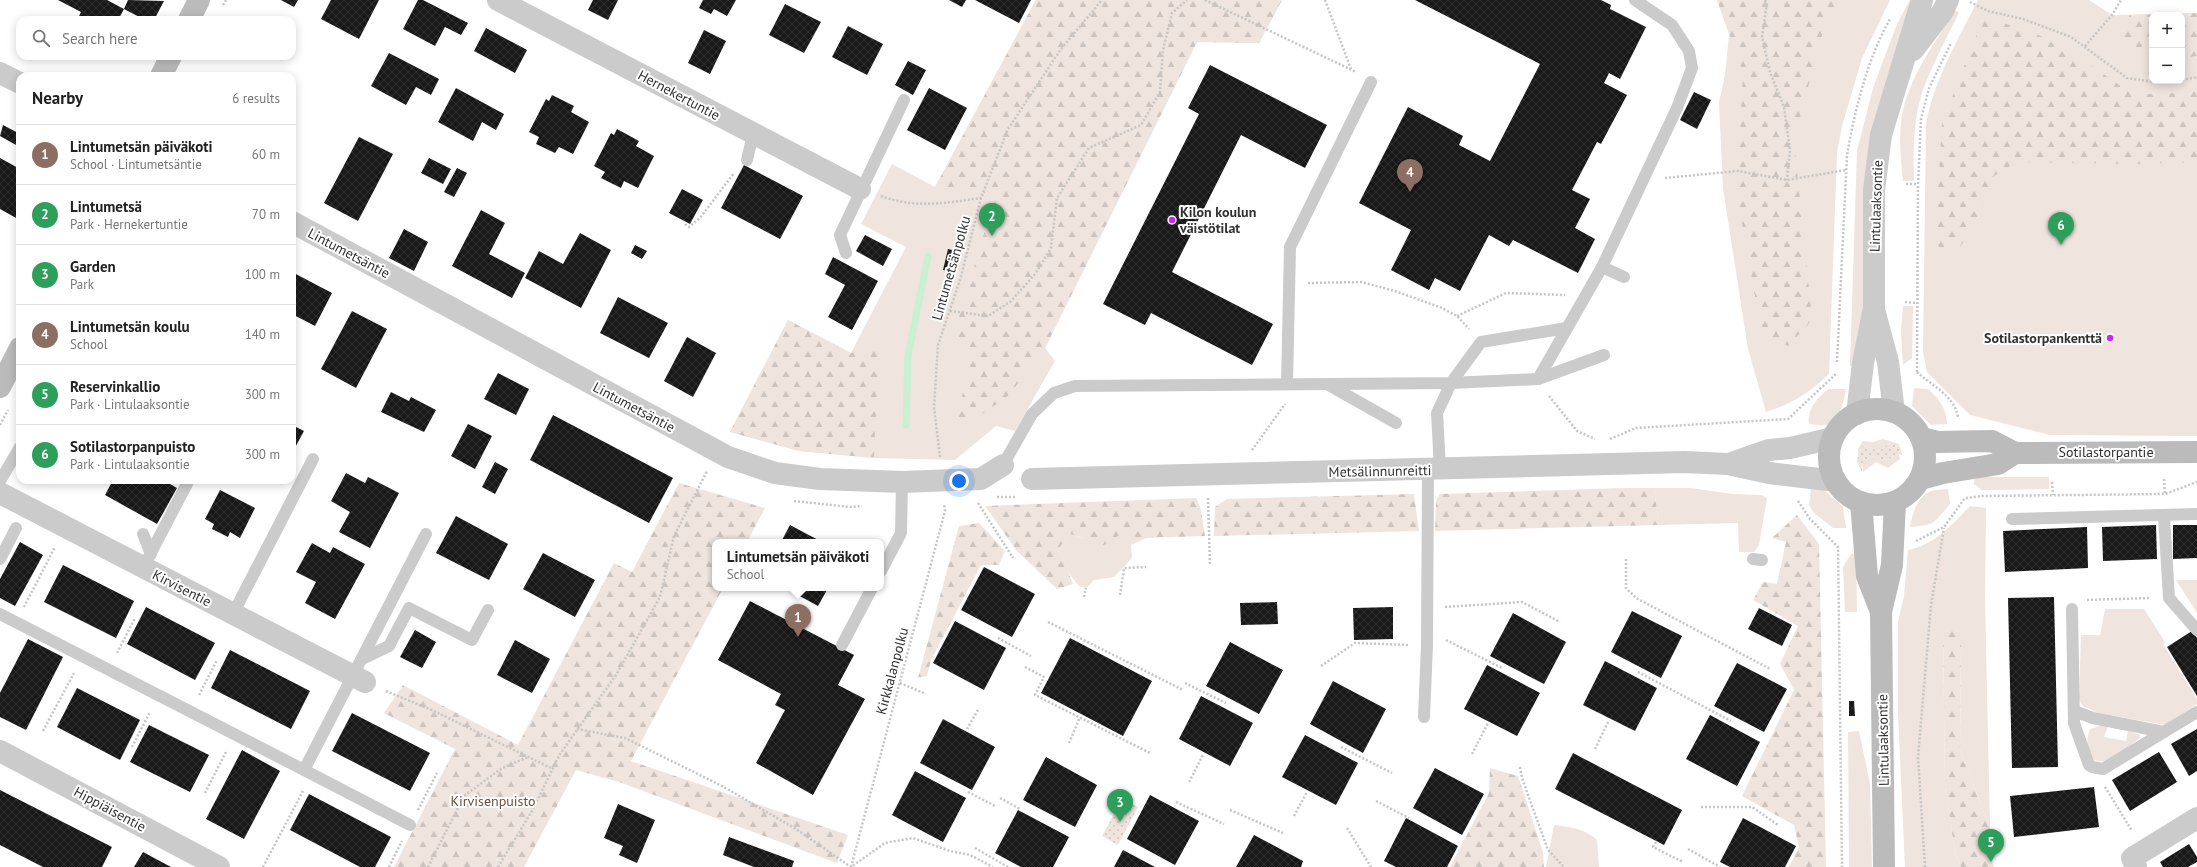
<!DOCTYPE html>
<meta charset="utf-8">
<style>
body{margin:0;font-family:"PT Sans",sans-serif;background:#f2f2f2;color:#222}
.controls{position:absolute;right:12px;top:12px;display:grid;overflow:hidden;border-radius:8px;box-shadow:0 2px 10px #0003}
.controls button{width:36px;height:36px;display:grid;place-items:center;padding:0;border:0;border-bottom:1px solid #e0e0e0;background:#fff;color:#222;font:20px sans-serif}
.you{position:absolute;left:959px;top:481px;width:14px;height:14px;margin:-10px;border:3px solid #fff;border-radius:50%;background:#1a73e8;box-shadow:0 0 0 6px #1a73e833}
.badge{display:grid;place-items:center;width:26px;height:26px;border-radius:50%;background:#111827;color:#fff;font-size:13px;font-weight:700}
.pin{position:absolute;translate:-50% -33px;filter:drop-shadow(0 1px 2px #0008)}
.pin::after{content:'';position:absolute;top:21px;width:14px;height:12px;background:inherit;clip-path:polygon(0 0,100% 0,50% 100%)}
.popup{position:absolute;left:712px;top:539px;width:172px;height:52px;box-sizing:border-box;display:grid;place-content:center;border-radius:8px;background:#fff;filter:drop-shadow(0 1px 3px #0005);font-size:13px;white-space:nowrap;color:#767676}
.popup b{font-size:15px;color:#222}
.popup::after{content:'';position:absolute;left:50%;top:100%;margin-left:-8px;border:8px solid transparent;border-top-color:#fff}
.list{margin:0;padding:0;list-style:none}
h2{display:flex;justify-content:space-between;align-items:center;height:52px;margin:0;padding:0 16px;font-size:17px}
h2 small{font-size:13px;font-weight:400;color:#767676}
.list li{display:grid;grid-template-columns:26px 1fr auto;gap:12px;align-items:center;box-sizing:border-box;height:60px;padding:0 16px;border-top:1px solid #e0e0e0}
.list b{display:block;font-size:15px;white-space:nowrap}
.list p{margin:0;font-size:13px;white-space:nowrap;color:#767676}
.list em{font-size:13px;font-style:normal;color:#767676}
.icon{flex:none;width:22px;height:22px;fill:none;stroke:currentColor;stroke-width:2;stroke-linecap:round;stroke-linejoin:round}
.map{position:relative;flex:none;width:2197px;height:867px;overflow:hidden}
.search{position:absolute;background:#fff;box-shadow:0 2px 10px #0003;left:16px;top:16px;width:280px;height:44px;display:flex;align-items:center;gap:10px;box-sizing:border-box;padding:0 14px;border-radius:12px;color:#767676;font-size:15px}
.panel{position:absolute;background:#fff;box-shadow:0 2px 10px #0003;left:16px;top:72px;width:280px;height:412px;border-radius:12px}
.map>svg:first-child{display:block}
.green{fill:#efe4de;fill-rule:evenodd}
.forest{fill:url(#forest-firs)}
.garden{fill:url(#garden-dots)}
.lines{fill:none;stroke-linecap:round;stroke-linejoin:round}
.stream{stroke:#c9f0d3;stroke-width:7}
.building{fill:url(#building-cross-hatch)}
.path{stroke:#c5c5c5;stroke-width:2.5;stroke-dasharray:2 2;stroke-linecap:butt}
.lane{stroke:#cbcbcb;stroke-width:12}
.street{stroke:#cbcbcb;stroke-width:22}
.secondary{stroke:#bbb;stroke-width:22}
.poi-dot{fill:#cf24f7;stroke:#fff;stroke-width:1.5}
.labels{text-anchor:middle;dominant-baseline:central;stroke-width:4;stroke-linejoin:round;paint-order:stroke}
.street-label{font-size:14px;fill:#313131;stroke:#fff}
.poi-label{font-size:14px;font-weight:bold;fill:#313131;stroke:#fff;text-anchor:start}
.park-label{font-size:14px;fill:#725139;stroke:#fff}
</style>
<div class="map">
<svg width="2197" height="867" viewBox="0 0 2197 867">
<defs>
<pattern id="forest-firs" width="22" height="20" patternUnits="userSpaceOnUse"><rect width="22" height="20" fill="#efe4de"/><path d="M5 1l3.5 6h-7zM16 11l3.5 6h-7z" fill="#cdc4bf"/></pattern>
<pattern id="garden-dots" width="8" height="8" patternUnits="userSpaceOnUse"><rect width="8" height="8" fill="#efe4de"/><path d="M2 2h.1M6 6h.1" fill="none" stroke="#cdc4bf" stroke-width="1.8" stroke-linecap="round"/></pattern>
<pattern id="building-cross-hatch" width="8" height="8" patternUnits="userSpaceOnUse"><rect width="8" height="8" fill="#181818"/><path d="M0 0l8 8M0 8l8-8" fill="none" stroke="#313131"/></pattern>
</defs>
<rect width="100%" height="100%" fill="#fff"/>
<g class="green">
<path d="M1036,0H1282L1259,43L1197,42L1045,348L1055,361L1015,431L996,426L955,460L874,458L799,451L730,432L788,320L851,353L906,247L861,224L892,164L935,187Z"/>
<path d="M1717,0H1890L1862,58L1842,126L1837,153L1829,374C1808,394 1793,403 1766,412L1748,349L1723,188L1719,102L1725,75L1729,34Z"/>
<path d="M1910,0H1917L1878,107L1867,160L1866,295L1859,366H1850L1857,151L1873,88L1897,24Z"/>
<path d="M1978,0H2089L2112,15L2197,13V436L2050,435L1970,415L1927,372L1923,352L1926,124C1934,80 1958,40 1978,0ZM2152,15H2182V81H2152Z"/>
<path d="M1955,10L1959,13C1946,39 1932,65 1922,93C1913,121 1913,152 1914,181H1903C1901,161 1899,143 1901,123C1905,82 1934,45 1955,10Z"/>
<path d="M1903,306H1913L1912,358L1903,365L1901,331Z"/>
<path d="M1914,388L1928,389C1940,400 1946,408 1947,424L1931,425L1912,406Z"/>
<path d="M1829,389H1846C1845,399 1839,423 1825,425C1820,426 1814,424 1809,424C1807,410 1817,397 1829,389Z"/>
<path d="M1883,439L1899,444L1900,447L1891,443L1878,451L1866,445L1859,447L1863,441L1873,442Z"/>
<path d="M1899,454L1900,459L1888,468L1876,462L1863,472V461L1873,456L1883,462Z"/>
<path d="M1974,477H2049V489L1982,490L1974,484Z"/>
<path d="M1654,488H1690L1733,494L1761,495L1767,498L1759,545L1754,552H1739L1738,523L1659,525Z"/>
<path d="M1811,489L1824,490L1843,507L1846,528H1833L1813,512L1809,505Z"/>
<path d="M1948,489L1950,504C1933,523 1937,525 1910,527C1912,515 1918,494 1932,491C1937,489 1943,490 1948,489Z"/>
<path d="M1970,506L1986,508L1985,598L1990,828L1960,750L1961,642L1943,630L1945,787L1955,853L1961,867H1905L1898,713V622L1904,596L1908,550C1933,546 1953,524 1970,506Z"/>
<path d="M1121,533L1131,545L1132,558L1114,577L1094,580L1086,588L1079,586L1068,572L1059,548L1070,534L1104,545Z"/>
<path d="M1851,554H1856L1857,612H1845L1843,567Z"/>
<path d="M2176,580H2197V613Z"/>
<path d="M2105,609H2144L2165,642L2163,644L2197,699V704L2165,725L2098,713L2083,706L2079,699L2081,635H2100Z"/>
<path d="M2100,726H2108L2104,737L2126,741L2128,731L2140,735V738C2130,745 2099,775 2090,754C2086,745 2087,738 2090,729Z"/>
<path d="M1859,731L1870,784L1872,867H1849L1848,732Z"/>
<path d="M1554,825C1570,827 1584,828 1597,840L1599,867H1546Z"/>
</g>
<g class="forest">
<path d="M1036,0H1282L1259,43L1197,42L1045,348L1009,395L955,433L970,355L953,336L996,194L935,187Z"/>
<path d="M1717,0H1838L1824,28L1794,140L1812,320L1788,346L1762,336L1737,195L1743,72Z"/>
<path d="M2197,13V56L2182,58V15H2152V55L2131,48L2117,37L2130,15Z"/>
<path d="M1983,18L2032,31L2095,68L2129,92L2158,95L2197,90V162L2137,164L2016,162L1994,176L1973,229L1957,251H1941L1935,239L1942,123Z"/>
<path d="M788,320L851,353L879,349L874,458L799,451L730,432Z"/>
<path d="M679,483L765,508L747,542H715V588H723L631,761L848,835L837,863L619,782L576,770L524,867H394L455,749L384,713L403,685L518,745L614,563L632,572Z"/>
<path d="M1624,488H1654L1659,525L1435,531L1436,501L1440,494Z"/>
<path d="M1414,494L1419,531L1214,536L1215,507L1227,499Z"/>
<path d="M1196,498L1201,509L1205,536L1146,538L1131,545L1121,534L1104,545L1091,546L1083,538L1070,534L1059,548L1073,584L1057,589L1017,551L985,506Z"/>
<path d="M1797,515L1819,544L1826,867H1789L1799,847L1794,825L1742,796L1794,690L1780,664L1798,626L1753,600L1763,582L1777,584L1786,542L1772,538Z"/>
<path d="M979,523L1005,551L999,565H981L931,660L927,676L918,678L959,526Z"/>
<path d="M1954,627L1961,642L1960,750L1990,828L1991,858L1994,867H1961L1955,853L1945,787L1943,630Z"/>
<path d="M1490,768L1518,776L1543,852L1544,867H1450L1489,793Z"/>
</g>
<g class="garden">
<path d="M1891,443L1900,447L1902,455L1899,454L1883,462L1873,456L1863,461L1862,472L1857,462L1859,447L1866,445L1878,451Z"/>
<path d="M1122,799L1138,807L1118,845L1102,836Z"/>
</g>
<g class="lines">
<path class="stream" d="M906,425L908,356L928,256"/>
</g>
<g class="building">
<path d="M58,0H107L124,9L128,0L164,1L154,20H145L124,9L118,20H77L81,12Z"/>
<path d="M281,0H298L294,7Z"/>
<path d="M331,0H379L359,39L321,19Z"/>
<path d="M418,0H423L468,23L461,35L445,27L435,46L403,29Z"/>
<path d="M593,0H618L608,20L588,10Z"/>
<path d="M703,0H736L727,16L714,9L711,14L699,8Z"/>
<path d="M949,0H966L962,7Z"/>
<path d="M975,0H1031L1019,23Z"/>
<path d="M1415,0H1601L1611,5L1610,9L1646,27L1620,79L1609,73L1604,83L1627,95L1601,144L1597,142L1572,190L1590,199L1575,228L1595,239L1578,273L1513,240L1509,246L1489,235L1460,291L1435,278L1429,290L1391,270L1411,230L1359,203L1408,107L1463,136L1459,145L1490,161L1540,64Z"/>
<path d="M785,4L821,22L804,53L769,35Z"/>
<path d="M848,26L883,44L867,75L832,57Z"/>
<path d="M486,28L527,50L515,73L474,51Z"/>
<path d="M704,30L726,41L710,74L688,63Z"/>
<path d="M389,53L439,79L431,95L416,87L406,105L371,86Z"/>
<path d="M908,61L926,70L913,95L895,85Z"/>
<path d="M1210,65L1327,125L1305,168L1241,135L1172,272L1273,324L1252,365L1151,313L1145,325L1103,304L1199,114L1188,108Z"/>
<path d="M456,88L504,114L496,130L482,122L473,141L438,122Z"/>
<path d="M929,88L967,108L945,150L907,130Z"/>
<path d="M1694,92L1711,100L1697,129L1680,120Z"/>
<path d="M552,95L574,106L571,112L589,122L573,154L559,147L555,153L536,144L539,137L529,132L546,99L549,101Z"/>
<path d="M3,125L20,134L16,145L0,136Z"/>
<path d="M617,129L639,141L636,146L654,156L638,188L624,181L621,188L601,178L605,172L594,166L611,133L614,135Z"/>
<path d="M359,137L393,154L358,221L324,203Z"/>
<path d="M0,158L20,169V215L18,219L0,209Z"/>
<path d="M429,158L451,169L443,184L421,173Z"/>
<path d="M744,165L803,196L780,239L721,208Z"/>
<path d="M457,168L467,173L454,197L444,192Z"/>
<path d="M682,189L703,200L690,224L669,213Z"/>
<path d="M481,210L505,223L489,254L525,273L512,298L452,266Z"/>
<path d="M404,229L428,242L414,271L389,258Z"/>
<path d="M580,233L611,250L581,308L525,278L539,251L563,264Z"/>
<path d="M865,235L892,249L883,266L856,251Z"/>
<path d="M635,245L647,251L642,259L631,253Z"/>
<path d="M948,249L960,252L955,272L943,270Z"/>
<path d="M833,257L878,281L852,330L828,317L845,285L825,274Z"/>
<path d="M292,272L332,293L315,326L292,314Z"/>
<path d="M618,297L668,323L649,358L600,333Z"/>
<path d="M352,311L387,329L356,388L321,369Z"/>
<path d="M687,337L716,353L693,397L664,381Z"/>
<path d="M498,373L529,389L516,415L484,399Z"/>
<path d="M391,392L409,401L411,397L436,410L424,432L381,412Z"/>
<path d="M553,415L673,478L649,523L530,460Z"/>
<path d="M468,424L492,436L475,469L451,456Z"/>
<path d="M292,425L304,431L292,453Z"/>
<path d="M495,462L508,469L495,494L482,487Z"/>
<path d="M346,473L365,483L368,477L399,493L370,548L339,532L350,512L331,501Z"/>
<path d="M113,480H163L177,488L157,524L105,495Z"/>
<path d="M220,490L255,508L240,538L230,532L228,537L212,529L214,524L205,519Z"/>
<path d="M456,516L508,544L489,580L436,553Z"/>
<path d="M790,525L822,542H781Z"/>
<path d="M2156,525L2157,559L2103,561L2102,527Z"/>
<path d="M2173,525H2197V558L2173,559Z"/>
<path d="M2087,527L2088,568L2005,572L2003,531Z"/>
<path d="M20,542L43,555L15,606L0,598V579Z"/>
<path d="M312,543L330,553L333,547L365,564L335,619L305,603L316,582L296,572Z"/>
<path d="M543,553L595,580L575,617L523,589Z"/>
<path d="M63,565L134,601L116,638L44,602Z"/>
<path d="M984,567L1035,594L1012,637L961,610Z"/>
<path d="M785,588H828L818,606Z"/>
<path d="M2054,597L2058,767L2012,768L2008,598Z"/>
<path d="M750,601L854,655L838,685L865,699L813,795L756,763L785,710L775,705L781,694L718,660Z"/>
<path d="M1277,602L1278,624L1241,625L1240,603Z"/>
<path d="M146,607L215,643L195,680L127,644Z"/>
<path d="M1393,607V639L1354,640L1353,608Z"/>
<path d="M1759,608L1792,625L1782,646L1748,629Z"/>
<path d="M1632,611L1682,636L1661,678L1611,652Z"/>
<path d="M1513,613L1566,642L1544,684L1490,656Z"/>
<path d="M955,621L1006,648L984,690L933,663Z"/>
<path d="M415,630L436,642L422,668L400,657Z"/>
<path d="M2192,631L2197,638V696L2167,647Z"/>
<path d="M1070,638L1152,681L1123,736L1041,693Z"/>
<path d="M28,639L63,657L26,730L0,717V693Z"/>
<path d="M515,640L550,659L532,693L497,675Z"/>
<path d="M1230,642L1283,670L1259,714L1206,686Z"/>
<path d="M230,650L310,691L291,729L211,688Z"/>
<path d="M1605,661L1657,688L1635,731L1583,705Z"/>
<path d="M1737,663L1787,689L1764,732L1714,706Z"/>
<path d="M1487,665L1540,693L1517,736L1464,709Z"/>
<path d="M1333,681L1386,709L1363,753L1310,724Z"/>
<path d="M77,688L140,720L120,760L57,727Z"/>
<path d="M1201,696L1253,723L1230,766L1179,739Z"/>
<path d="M1849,701H1854L1855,716H1849Z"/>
<path d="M352,713L430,753L410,791L332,751Z"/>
<path d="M1710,715L1760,742L1737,786L1686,759Z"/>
<path d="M943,719L995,747L972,790L920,763Z"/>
<path d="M149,725L209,755L190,792L130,762Z"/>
<path d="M2197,729V771L2189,776L2171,744Z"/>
<path d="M1305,735L1358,763L1336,805L1282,777Z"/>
<path d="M242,750L280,771L244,839L206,819Z"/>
<path d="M2159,752L2177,782L2130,811L2112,780Z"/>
<path d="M1573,753L1682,810L1664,845L1555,789Z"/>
<path d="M1046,757L1097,785L1075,827L1023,800Z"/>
<path d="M1435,768L1484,794L1462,835L1413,808Z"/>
<path d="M915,771L966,798L943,842L892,815Z"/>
<path d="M2094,787L2099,827L2014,837L2010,796Z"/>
<path d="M0,790L112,847L102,867H43L0,845Z"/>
<path d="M309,794L391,837L375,867H360L290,830Z"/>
<path d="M1150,795L1199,821L1175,865L1127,839Z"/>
<path d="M618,804L655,820L637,863L619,855L623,846L604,838Z"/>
<path d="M1018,810L1069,837L1053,867H1021L995,853Z"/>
<path d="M1406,818L1458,846L1447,867H1396L1384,861Z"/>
<path d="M1743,818L1796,846L1785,867H1730L1720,862Z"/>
<path d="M1254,835L1303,861L1301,867H1236Z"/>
<path d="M729,837L794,861L792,867H754L723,855Z"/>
<path d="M2189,844L2197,857V862L2188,867H2163L2160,862Z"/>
<path d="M1123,850L1155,867H1114Z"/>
<path d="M143,852L171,867H134Z"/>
</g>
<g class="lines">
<g class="path">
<path d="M1205,0L1356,72"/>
<path d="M1325,0L1351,69"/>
<path d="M1765,0L1767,3L1762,37L1770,72L1784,107L1790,150L1787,180"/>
<path d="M1970,2L1988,11L2023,19L2071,37L2127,78L2162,83L2176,81"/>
<path d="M223,5L226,0"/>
<path d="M2085,46L2112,15L2121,0"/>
<path d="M2182,80L2197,77"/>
<path d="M1665,178L1738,171L1787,180L1846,170"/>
<path d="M1906,184H1918"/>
<path d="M881,196C917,209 944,203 981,198"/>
<path d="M685,224L689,227L700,218L734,173"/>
<path d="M1308,283L1361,282L1395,291L1442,308L1457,316L1469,329"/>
<path d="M1905,302L1917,303"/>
<path d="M950,311L988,316L1010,302L1036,273L1051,248L1057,198L1089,148L1141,125L1160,92L1163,50L1172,13L1187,0"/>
<path d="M1457,316L1506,293L1565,295"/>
<path d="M1837,362L1847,155C1855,109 1867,60 1890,19"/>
<path d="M1917,372L1918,184L1921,119L1929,88L1951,43"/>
<path d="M1917,372C1932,386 1954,395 1958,417"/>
<path d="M1549,396L1577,431L1595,439"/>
<path d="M0,425L8,410"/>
<path d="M1610,439L1636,428L1788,419L1837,373"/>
<path d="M1252,450L1285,404"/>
<path d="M940,457L934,407L938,345L960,280L981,198L1008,129L1061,49L1102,0"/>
<path d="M2164,479L2165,494"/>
<path d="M2052,482L2053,495"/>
<path d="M997,497H1016"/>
<path d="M1208,498L1210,566"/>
<path d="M794,501L850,507L862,506"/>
<path d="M1798,501L1810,519L1838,547L1842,867"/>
<path d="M978,503L1013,558"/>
<path d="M1916,541L1944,527L1965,498L1981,496L2165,494L2197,482"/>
<path d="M1626,559V588L1636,598L1770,669"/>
<path d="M1120,595L1124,568L1146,567"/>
<path d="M1084,597L1086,588"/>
<path d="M2087,600L2150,598"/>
<path d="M24,607L55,547"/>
<path d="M1445,607L1522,602L1560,622"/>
<path d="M1048,622L1183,690"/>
<path d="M998,638L1031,656"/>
<path d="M1446,640L1502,668"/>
<path d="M117,653L135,618"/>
<path d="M1321,666L1355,643L1408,645"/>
<path d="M1025,667L1044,677L1035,695L1150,753"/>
<path d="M1638,672L1731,721"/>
<path d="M900,683L926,694"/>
<path d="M1185,683L1226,703"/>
<path d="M386,691L434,711L553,769"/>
<path d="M199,695L217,660"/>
<path d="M577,729L625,738L722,786L796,829L851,867L885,843L913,838L950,851L970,855L993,867"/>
<path d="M967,729L979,708"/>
<path d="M43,731L74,673"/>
<path d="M1069,743L1080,717"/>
<path d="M132,747L150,712"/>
<path d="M1341,747L1392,773"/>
<path d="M1595,749L1609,720"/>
<path d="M1472,754L1488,723"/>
<path d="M1520,767L1522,778L1548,850L1564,867"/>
<path d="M1189,782L1203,755"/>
<path d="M2105,787L2132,831"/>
<path d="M968,792L995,806"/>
<path d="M205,793L227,750"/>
<path d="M1000,798L1020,809"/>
<path d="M1376,801L1409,818"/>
<path d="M1176,802L1224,824"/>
<path d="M1701,807H1752L1778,825"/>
<path d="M418,810L437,773"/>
<path d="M1230,810L1283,833"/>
<path d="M1294,816L1307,792"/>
<path d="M1347,828L1371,867"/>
<path d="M1656,842L1653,847L1683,862"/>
<path d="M975,848L1008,867"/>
<path d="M1688,849L1720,867"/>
<path d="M263,867L303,791"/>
<path d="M389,867L402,841"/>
<path d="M428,867L464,796L502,768L528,757"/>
<path d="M498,867L532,811L560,754L616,675L660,597L674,536L707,471"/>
<path d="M851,867L945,511L944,504"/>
<path d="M1925,867L1918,757L1931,605L1944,528"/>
</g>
<g class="lane">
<path d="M747,160L753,134"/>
<path d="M846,253L840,235L904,100"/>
<path d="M1602,267L1624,277"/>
<path d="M1538,379L1602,267L1677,108L1692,68L1689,51L1672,25L1635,0"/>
<path d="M1287,384L1290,247L1371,82"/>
<path d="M1327,384L1396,423"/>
<path d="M1003,465L1032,414L1054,393L1075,386L1451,383L1481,342L1567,328"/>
<path d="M1440,469L1437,413L1451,383L1538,379L1604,355"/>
<path d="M0,481L20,447"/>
<path d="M2164,516L2169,598L2197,630"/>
<path d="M2012,519L2197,514"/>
<path d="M143,534L151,554"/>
<path d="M0,559L16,528"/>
<path d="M1753,559L1762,560"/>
<path d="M143,568L189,480"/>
<path d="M881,571L901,533L902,482"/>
<path d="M2072,609L2074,723L2089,765L2092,767L2103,769L2197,712"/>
<path d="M0,614L304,770L426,534"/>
<path d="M233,614L313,459"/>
<path d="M842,645L872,588"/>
<path d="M362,659L389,646L409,608L472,640L488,610"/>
<path d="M2074,711L2093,718L2164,732"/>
<path d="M1424,717L1427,645L1428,470"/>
<path d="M304,770L410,825"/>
</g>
<g class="street">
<path d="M498,0L860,189"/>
<path d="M1913,50L1943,11L1948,0"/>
<path d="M0,73L20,83"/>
<path d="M292,222L728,457L775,473L820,479L902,482L981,479L1003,465"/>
<path d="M1875,313L1888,362L1894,412"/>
<path d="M1857,414L1863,363L1874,308V190L1881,135L1922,0"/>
<path d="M1729,464L1769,450L1790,448L1833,438"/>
<path d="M1032,479L1685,462L1728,464L1769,473L1836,481"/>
<path d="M0,493L365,682"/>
<path d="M0,751L219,867"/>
<path d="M2136,867L2132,858L2197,818"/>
</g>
<g class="secondary">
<path d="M189,20L199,0"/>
<path d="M161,76L171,56"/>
<path d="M0,387L20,348"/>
<circle cx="1877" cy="457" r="48"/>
<path d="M1922,438L1937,442L1992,441L2015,453L2197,452"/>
<path d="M1920,479L1943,473L1998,464L2015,453"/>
<path d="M1861,502L1867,576L1881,612"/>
<path d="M1884,867L1881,612L1892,565L1895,502"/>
</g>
</g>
<g class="poi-dot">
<circle cx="1172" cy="220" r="4"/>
<circle cx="2110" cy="338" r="4"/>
</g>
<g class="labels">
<g class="street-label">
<text transform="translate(679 95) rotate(28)">Hernekertuntie</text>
<text transform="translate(1876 206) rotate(-88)">Lintulaaksontie</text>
<text transform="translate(349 253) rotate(28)">Lintumetsäntie</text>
<text transform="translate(951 268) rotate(-74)">Lintumetsänpolku</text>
<text transform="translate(634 407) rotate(28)">Lintumetsäntie</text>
<text x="2106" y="452">Sotilastorpantie</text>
<text transform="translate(1380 471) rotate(-1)">Metsälinnunreitti</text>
<text transform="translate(182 588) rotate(27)">Kirvisentie</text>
<text transform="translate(892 671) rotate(-75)">Kirkkalanpolku</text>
<text transform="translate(1883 740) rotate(-91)">Lintulaaksontie</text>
<text transform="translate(110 809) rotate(28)">Hippiäisentie</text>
</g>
<g class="poi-label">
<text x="1180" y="212">Kilon koulun<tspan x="1180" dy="16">väistötilat</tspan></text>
<text x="2102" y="338" text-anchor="end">Sotilastorpankenttä</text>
</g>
<g class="park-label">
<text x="493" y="801">Kirvisenpuisto</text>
</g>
</g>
</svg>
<div class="controls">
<button>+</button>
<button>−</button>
</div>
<div class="you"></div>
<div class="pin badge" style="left:798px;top:637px;background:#8d6e63">1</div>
<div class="popup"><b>Lintumetsän päiväkoti</b>School</div>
<div class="pin badge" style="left:992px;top:236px;background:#2e9e5b">2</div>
<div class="pin badge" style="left:1120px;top:822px;background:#2e9e5b">3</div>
<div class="pin badge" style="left:1410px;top:192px;background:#8d6e63">4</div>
<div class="pin badge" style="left:1991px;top:862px;background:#2e9e5b">5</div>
<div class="pin badge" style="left:2061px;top:245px;background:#2e9e5b">6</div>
<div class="search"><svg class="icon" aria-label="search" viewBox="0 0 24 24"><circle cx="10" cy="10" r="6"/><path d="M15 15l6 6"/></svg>Search here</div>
<section class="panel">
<h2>Nearby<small>6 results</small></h2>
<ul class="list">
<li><span class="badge" style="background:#8d6e63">1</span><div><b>Lintumetsän päiväkoti</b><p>School · Lintumetsäntie</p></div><em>60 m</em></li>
<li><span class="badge" style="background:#2e9e5b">2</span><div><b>Lintumetsä</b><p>Park · Hernekertuntie</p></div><em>70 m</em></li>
<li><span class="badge" style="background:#2e9e5b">3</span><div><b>Garden</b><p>Park</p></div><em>100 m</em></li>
<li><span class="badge" style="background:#8d6e63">4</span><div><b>Lintumetsän koulu</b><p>School</p></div><em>140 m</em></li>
<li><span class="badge" style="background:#2e9e5b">5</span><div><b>Reservinkallio</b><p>Park · Lintulaaksontie</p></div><em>300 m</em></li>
<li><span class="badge" style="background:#2e9e5b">6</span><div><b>Sotilastorpanpuisto</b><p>Park · Lintulaaksontie</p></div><em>300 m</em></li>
</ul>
</section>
</div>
